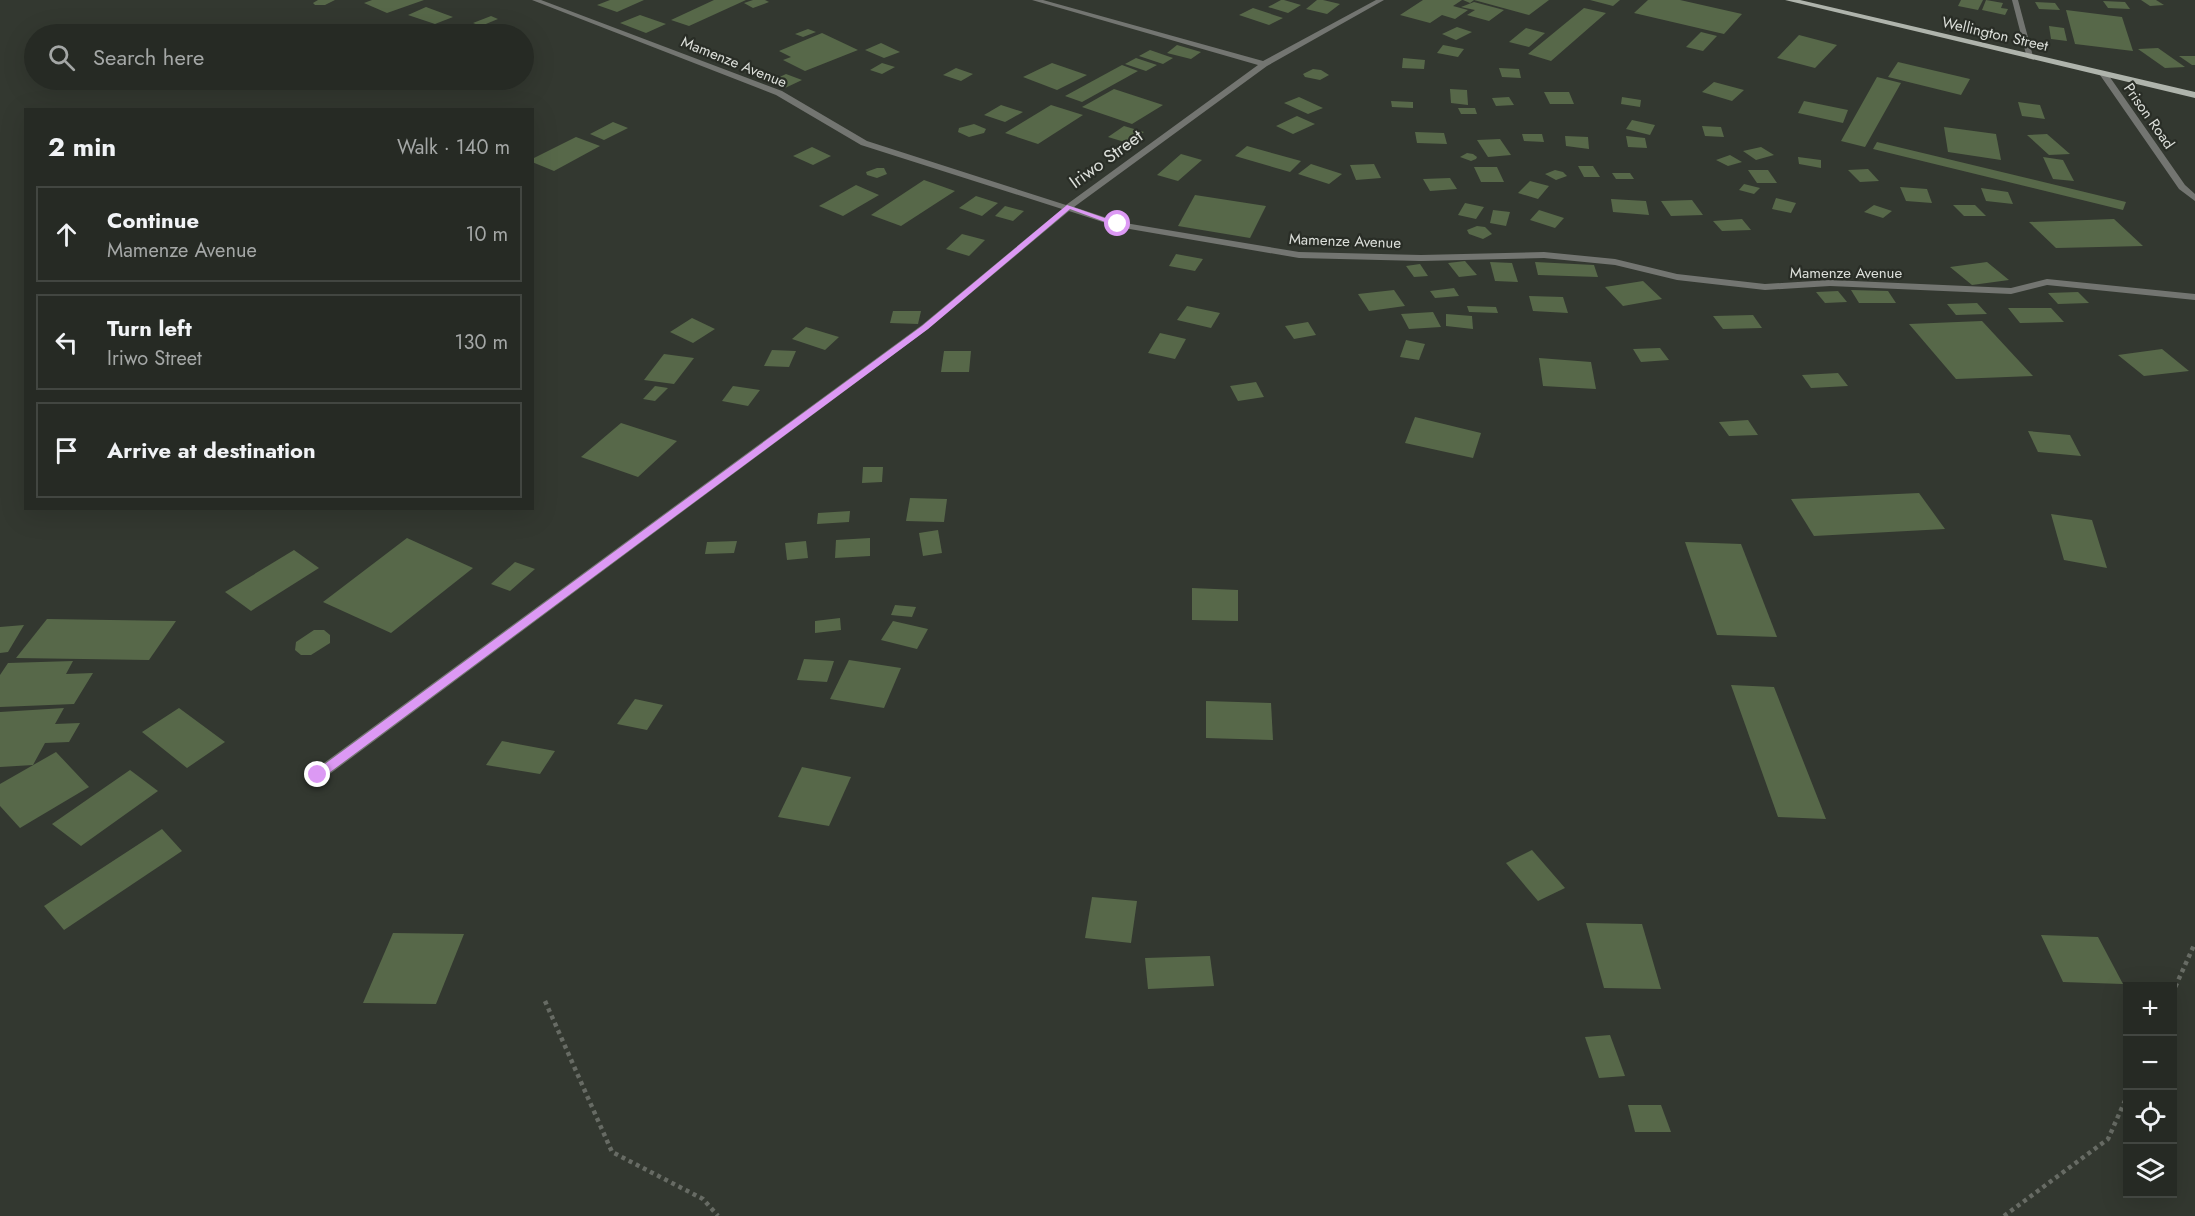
<!DOCTYPE html>
<meta charset="utf-8">
<style>
body{margin:0;font-family:Jost,sans-serif;background:#2e322c;color:#f1f3f6}
.controls{position:absolute;right:18px;bottom:18px;display:grid;overflow:hidden;border-radius:0px;box-shadow:0 6px 24px #0002}
.controls button{width:54px;height:54px;display:grid;place-items:center;padding:0;border:0;border-bottom:2px solid #424641;background:#262a24;color:#f1f3f6;font:30px sans-serif}
.stop{position:absolute;width:18px;height:18px;margin:-14px;border:4px solid #dc99f4;border-radius:50%;background:#fff}
.stop.end{background:#dc99f4;border-color:#fff;box-shadow:0 2px 6px #0008}
.list{margin:0;padding:0;list-style:none}
h2{display:flex;justify-content:space-between;align-items:center;height:78px;margin:0;padding:0 24px;font-size:26px}
h2 small{font-size:20px;font-weight:400;color:#a4a7a6}
.list li{display:grid;grid-template-columns:39px 1fr auto;gap:18px;align-items:center;box-sizing:border-box;height:96px;margin:0 12px 12px;padding:0 12px;border:2px solid #424641;border-radius:0px}
.list b{display:block;font-size:22px;white-space:nowrap}
.list p{margin:0;font-size:20px;white-space:nowrap;color:#a4a7a6}
.list em{font-size:20px;font-style:normal;color:#a4a7a6}
.icon{flex:none;width:33px;height:33px;fill:none;stroke:currentColor;stroke-width:2;stroke-linecap:round;stroke-linejoin:round}
.map{position:relative;flex:none;width:2195px;height:1216px;overflow:hidden}
.search{position:absolute;background:#262a24;box-shadow:0 6px 24px #0002;left:24px;top:24px;width:510px;height:66px;display:flex;align-items:center;gap:15px;box-sizing:border-box;padding:0 21px;border-radius:33px;color:#a4a7a6;font-size:22px}
.panel{position:absolute;background:#262a24;box-shadow:0 6px 24px #0002;left:24px;top:108px;width:510px;height:402px;border-radius:0px}
.map>svg:first-child{display:block}
.building{fill:#576849}
.lines{fill:none;stroke-linecap:round;stroke-linejoin:round}
.path{stroke:#676b64;stroke-width:4.5;stroke-dasharray:4 4;stroke-linecap:butt}
.minor{fill:#737571;fill-rule:evenodd}
.tertiary{fill:#737571;fill-rule:evenodd}
.primary{fill:#afb4ac;fill-rule:evenodd}
.route{fill:#dc99f4}
.labels{text-anchor:middle;dominant-baseline:central;stroke-width:4.5;stroke-linejoin:round;paint-order:stroke}
.far-street-label{font-size:15px;fill:#dcdfda;stroke:#292d26}
.street-label{font-size:18px;fill:#dcdfda;stroke:#292d26}
</style>
<div class="map">
<svg width="2195" height="1216" viewBox="0 0 2195 1216">
<rect width="100%" height="100%" fill="#333830"/>
<g class="building">
<path d="M318,0H335L325,5H315L313,3Z"/>
<path d="M372,0H424L387,13L364,3Z"/>
<path d="M610,0H644L617,12L597,5Z"/>
<path d="M714,0H746L689,26L671,20Z"/>
<path d="M753,0H765L769,2L753,8L744,3Z"/>
<path d="M1281,0H1284L1301,5L1288,13L1268,7Z"/>
<path d="M1317,0H1323L1340,4L1327,14L1306,9Z"/>
<path d="M1423,0H1462L1453,6L1468,10L1455,19L1442,15L1430,23L1400,15Z"/>
<path d="M1463,0H1549L1529,15L1474,0L1470,3Z"/>
<path d="M1590,0H1620L1613,6Z"/>
<path d="M1648,0H1680L1742,14L1724,34L1634,13Z"/>
<path d="M1961,0H1983L1978,10L1958,6Z"/>
<path d="M1986,0L2003,3L2001,8L2008,9L2005,15L1982,10Z"/>
<path d="M2141,0H2156L2164,5L2150,6Z"/>
<path d="M2103,1L2125,2L2130,9L2108,8Z"/>
<path d="M1474,2L1504,10L1489,21L1467,15L1475,10L1461,7Z"/>
<path d="M2035,2L2055,3L2060,10L2039,9Z"/>
<path d="M426,7L453,17L435,24L408,15Z"/>
<path d="M1253,8L1283,18L1269,25L1239,15Z"/>
<path d="M1584,8L1606,13L1551,61L1528,54Z"/>
<path d="M2066,10L2122,17L2133,51L2075,44Z"/>
<path d="M640,15L666,24L646,33L620,23Z"/>
<path d="M491,16L498,19L481,26L473,23Z"/>
<path d="M222,25L224,30L206,31L208,28Z"/>
<path d="M2049,26L2064,28L2067,41L2051,39Z"/>
<path d="M1457,27L1472,32L1456,40L1442,34Z"/>
<path d="M1526,28L1545,33L1529,47L1509,42Z"/>
<path d="M808,29L816,32L803,37L795,34Z"/>
<path d="M1701,32L1717,36L1703,51L1686,47Z"/>
<path d="M822,33L858,50L805,71L783,60L791,57L779,51Z"/>
<path d="M1799,35L1837,45L1815,68L1777,58Z"/>
<path d="M881,43L900,52L884,58L865,50Z"/>
<path d="M1177,45L1201,52L1191,59L1167,53Z"/>
<path d="M1443,45L1464,49L1458,57L1437,53Z"/>
<path d="M2158,48L2185,67L2165,68L2138,49Z"/>
<path d="M1150,50L1173,58L1163,64L1139,56Z"/>
<path d="M2179,56H2195V65H2192Z"/>
<path d="M1136,58L1157,65L1146,71L1125,64Z"/>
<path d="M1403,58L1425,60L1424,69L1402,68Z"/>
<path d="M1898,62L1970,79L1961,95L1888,77Z"/>
<path d="M882,63L895,67L882,74L870,70Z"/>
<path d="M1052,63L1087,75L1057,90L1023,77Z"/>
<path d="M1122,65L1138,71L1082,102L1065,96Z"/>
<path d="M956,68L973,74L961,81L943,75Z"/>
<path d="M1499,68L1519,69L1521,78L1502,77Z"/>
<path d="M1313,69L1321,70L1329,75L1320,80L1305,77L1303,74Z"/>
<path d="M786,74L802,80L785,88L769,82Z"/>
<path d="M1877,77L1901,83L1865,147L1841,141Z"/>
<path d="M1714,82L1744,90L1732,101L1702,92Z"/>
<path d="M1114,89L1163,105L1132,124L1082,107Z"/>
<path d="M1450,89L1467,90L1468,105L1451,103Z"/>
<path d="M1544,92H1569L1574,104H1550Z"/>
<path d="M1299,97L1323,108L1308,114L1284,103Z"/>
<path d="M1509,97L1514,105L1496,106L1492,98Z"/>
<path d="M1622,97L1641,100L1640,107L1621,104Z"/>
<path d="M1391,101L1413,102V108L1392,107Z"/>
<path d="M1804,101L1848,110L1843,123L1798,113Z"/>
<path d="M2018,102L2040,105L2045,119L2022,116Z"/>
<path d="M1001,105L1023,112L1005,122L984,115Z"/>
<path d="M1051,105L1083,115L1038,144L1005,133Z"/>
<path d="M1458,108H1475L1477,114H1461Z"/>
<path d="M1297,116L1315,124L1293,134L1276,126Z"/>
<path d="M1632,120L1655,125L1650,135L1626,129Z"/>
<path d="M613,122L628,128L604,140L590,134Z"/>
<path d="M974,124L986,129L984,133L969,137L958,132L959,128Z"/>
<path d="M1124,126L1144,132L1128,143L1108,137Z"/>
<path d="M1702,126L1721,127L1724,137L1705,136Z"/>
<path d="M1944,127L1996,134L2001,160L1948,152Z"/>
<path d="M1415,132L1444,133L1447,144L1417,143Z"/>
<path d="M1522,134H1542L1544,142L1524,141Z"/>
<path d="M2047,134L2070,154L2049,155L2027,135Z"/>
<path d="M1565,136L1588,137L1589,149L1566,146Z"/>
<path d="M1626,136L1645,138L1647,148L1628,147Z"/>
<path d="M576,137L600,146L554,171L532,162V159Z"/>
<path d="M1500,139L1511,155L1488,157L1477,140Z"/>
<path d="M1877,142L2126,202L2123,210L1873,149Z"/>
<path d="M1247,146L1301,161L1290,172L1235,156Z"/>
<path d="M812,147L831,156L813,165L793,156Z"/>
<path d="M1761,147L1774,155L1756,160L1743,151Z"/>
<path d="M1467,153L1473,154L1477,157L1476,159L1471,161L1460,157Z"/>
<path d="M1181,154L1202,160L1178,181L1157,175Z"/>
<path d="M1730,155L1742,162L1728,166L1716,160Z"/>
<path d="M1798,157L1821,160V168L1799,164Z"/>
<path d="M2043,157L2063,160L2074,181L2053,179Z"/>
<path d="M1311,164L1342,174L1329,184L1298,174Z"/>
<path d="M1374,164L1381,178L1356,180L1350,165Z"/>
<path d="M1578,166H1593L1600,177H1584Z"/>
<path d="M1474,167H1497L1504,182H1481Z"/>
<path d="M877,168H884L887,174L877,178L867,175L866,172Z"/>
<path d="M1868,169L1879,181L1860,182L1848,170Z"/>
<path d="M1555,170L1563,172L1567,176L1556,180L1545,174Z"/>
<path d="M1748,170H1768L1777,183H1757Z"/>
<path d="M1612,173H1630L1634,179H1616Z"/>
<path d="M1450,178L1457,189L1430,191L1423,179Z"/>
<path d="M924,180L955,191L901,226L871,215Z"/>
<path d="M1530,181L1549,186L1538,199L1518,193Z"/>
<path d="M1744,184L1760,188L1754,194L1739,190Z"/>
<path d="M856,185L879,195L843,216L819,206Z"/>
<path d="M1900,187L1927,189L1932,203L1906,201Z"/>
<path d="M1981,188L2008,192L2013,204L1986,201Z"/>
<path d="M1195,195L1266,206L1250,238L1178,226Z"/>
<path d="M976,196L998,203L982,216L959,208Z"/>
<path d="M1776,198L1796,203L1791,213L1772,209Z"/>
<path d="M1611,199L1646,201L1649,215L1613,212Z"/>
<path d="M1692,200L1703,215L1671,216L1661,201Z"/>
<path d="M1465,203L1484,207L1476,219L1458,215Z"/>
<path d="M1874,205L1892,211L1883,218L1864,212Z"/>
<path d="M1953,205H1975L1986,216H1964Z"/>
<path d="M1005,206L1024,211L1013,221L995,216Z"/>
<path d="M1493,210L1510,212L1506,226L1490,223Z"/>
<path d="M1539,210L1564,218L1555,228L1530,220Z"/>
<path d="M1742,219L1751,230L1722,231L1713,221Z"/>
<path d="M2114,219L2143,246L2056,248L2029,222Z"/>
<path d="M1477,226L1485,227L1492,234L1483,239L1469,234L1467,230Z"/>
<path d="M962,234L985,240L969,256L946,249Z"/>
<path d="M1176,254L1203,259L1195,271L1169,266Z"/>
<path d="M1465,261L1477,275L1459,277L1448,263Z"/>
<path d="M1490,262L1512,263L1518,282L1495,281Z"/>
<path d="M1535,262L1594,265L1598,277L1538,275Z"/>
<path d="M1987,262L2009,280L1972,285L1950,267Z"/>
<path d="M1420,264L1428,276L1414,277L1406,266Z"/>
<path d="M1643,281L1662,299L1623,306L1605,287Z"/>
<path d="M1454,288L1459,296L1435,298L1430,291Z"/>
<path d="M1394,290L1405,306L1369,311L1358,294Z"/>
<path d="M1851,290L1888,291L1896,303H1859Z"/>
<path d="M1838,291L1847,302L1825,303L1816,292Z"/>
<path d="M2078,292L2089,303L2058,304L2048,293Z"/>
<path d="M1529,296L1563,297L1568,313L1533,311Z"/>
<path d="M1977,303L1987,314L1956,315L1947,304Z"/>
<path d="M1187,306L1220,313L1211,328L1177,320Z"/>
<path d="M1467,306L1496,307L1498,313L1469,312Z"/>
<path d="M2008,308H2051L2064,322L2020,323Z"/>
<path d="M893,311H921L918,324L890,323Z"/>
<path d="M1433,312L1441,327L1409,329L1401,314Z"/>
<path d="M1446,314L1472,316L1473,329L1446,326Z"/>
<path d="M1753,315L1762,328L1723,329L1713,316Z"/>
<path d="M692,318L715,329L693,343L670,332Z"/>
<path d="M1982,321L2033,376L1956,379L1909,324Z"/>
<path d="M1308,322L1316,335L1294,339L1285,326Z"/>
<path d="M806,327L839,337L825,350L792,339Z"/>
<path d="M1160,333L1186,339L1175,359L1148,353Z"/>
<path d="M1406,340L1425,344L1419,360L1400,357Z"/>
<path d="M1660,348L1669,360L1641,362L1633,349Z"/>
<path d="M2162,349L2189,371L2144,376L2118,355Z"/>
<path d="M772,350L796,351L789,367L764,366Z"/>
<path d="M944,351H971L969,372H941Z"/>
<path d="M664,354L694,358L674,384L644,380Z"/>
<path d="M1539,358L1591,362L1596,389L1543,386Z"/>
<path d="M1838,373L1848,386L1811,388L1802,375Z"/>
<path d="M1256,382L1264,397L1238,401L1230,386Z"/>
<path d="M655,386L668,388L655,401L643,399Z"/>
<path d="M733,386L760,390L748,406L722,401Z"/>
<path d="M1415,417L1481,433L1473,458L1405,443Z"/>
<path d="M1748,420L1758,435L1729,436L1719,422Z"/>
<path d="M621,423L677,441L638,477L581,457Z"/>
<path d="M2028,431L2070,435L2081,456L2038,452Z"/>
<path d="M863,467H883L882,482L862,483Z"/>
<path d="M1919,493L1945,529L1814,536L1791,499Z"/>
<path d="M910,498L947,499L944,522L906,521Z"/>
<path d="M850,511L849,522L817,524L818,513Z"/>
<path d="M2051,514L2092,520L2107,568L2064,560Z"/>
<path d="M938,530L942,553L923,556L919,533Z"/>
<path d="M407,538L473,568L391,633L323,602Z"/>
<path d="M870,538V556L835,558L836,540Z"/>
<path d="M737,541L734,553L705,554L707,542Z"/>
<path d="M806,541L808,558L787,560L785,543Z"/>
<path d="M1685,542L1741,544L1777,637L1717,635Z"/>
<path d="M294,550L319,568L251,611L225,592Z"/>
<path d="M515,562L535,569L510,591L491,584Z"/>
<path d="M1192,588L1238,590V621L1192,620Z"/>
<path d="M895,605L916,607L912,617L891,615Z"/>
<path d="M840,618L841,630L815,633V621Z"/>
<path d="M47,619L176,621L149,660L16,658Z"/>
<path d="M893,621L928,629L917,649L881,640Z"/>
<path d="M24,625L8,652L0,653V627Z"/>
<path d="M314,630H324L330,635V643L311,655H301L295,650L296,642Z"/>
<path d="M804,659L834,661L827,682L797,680Z"/>
<path d="M849,660L901,668L884,708L830,699Z"/>
<path d="M73,661L66,674L93,673L74,704L0,707V675L8,663Z"/>
<path d="M1731,685L1774,687L1826,819L1778,817Z"/>
<path d="M635,699L663,705L647,730L617,724Z"/>
<path d="M1206,701L1271,703L1273,740L1206,738Z"/>
<path d="M64,708L55,724L80,723L69,742L45,743L33,765L0,767V712Z"/>
<path d="M179,708L225,742L187,768L142,732Z"/>
<path d="M502,741L555,751L540,774L486,765Z"/>
<path d="M56,752L89,787L20,828L0,806V784Z"/>
<path d="M802,767L851,777L829,826L778,817Z"/>
<path d="M130,770L158,791L81,846L52,824Z"/>
<path d="M162,829L182,851L64,930L44,906Z"/>
<path d="M1532,850L1565,888L1538,901L1506,863Z"/>
<path d="M1092,897L1137,901L1131,943L1085,938Z"/>
<path d="M1586,923L1642,924L1661,989L1604,988Z"/>
<path d="M393,933L464,934L436,1004L363,1003Z"/>
<path d="M2041,935L2098,937L2123,984L2063,982Z"/>
<path d="M1210,956L1214,986L1148,989L1145,958Z"/>
<path d="M1610,1035L1625,1076L1599,1078L1585,1037Z"/>
<path d="M1628,1105H1661L1671,1132H1635Z"/>
</g>
<g class="lines">
<g class="path">
<path d="M2172,994L2195,943"/>
<path d="M545,1001L612,1152L703,1199L718,1216"/>
<path d="M2004,1216L2108,1139L2128,1094"/>
</g>
<g class="minor">
<path d="M532,0H541L782,91L867,141L1066,205L1258,65L1032,0H1043L1263,61L1376,0H1384L1267,66L1074,207L1119,222L1299,252L1421,255L1544,252L1615,259L1677,274L1765,284L1830,280L2011,288L2047,279L2195,294V300L2047,285L2011,294L1830,286L1765,290L1677,280L1615,265L1544,258L1421,261L1299,258L1118,227L1069,211L928,329L323,779L318,780L313,779L311,775L313,771L922,325L1062,209L861,145L776,95Z"/>
<path d="M2012,0H2018L2034,60L2027,58Z"/>
</g>
<path class="tertiary" d="M2101,73H2107L2185,185L2195,194V201L2179,189L2100,75Z"/>
<path class="primary" d="M1785,0H1800L2195,92V98Z"/>
</g>
<path class="route" d="M1067,205L1122,224L1116,226L1070,209L928,329L322,778H314V772L922,326Z"/>
<g class="labels">
<g class="far-street-label">
<text transform="translate(1995 34) rotate(13)">Wellington Street</text>
<text transform="translate(734 62) rotate(22)">Mamenze Avenue</text>
<text transform="translate(2149 116) rotate(55)">Prison Road</text>
<text transform="translate(1345 241) rotate(2)">Mamenze Avenue</text>
<text x="1846" y="273">Mamenze Avenue</text>
</g>
<g class="street-label">
<text transform="translate(1106 159) rotate(-36)">Iriwo Street</text>
</g>
</g>
</svg>
<div class="controls">
<button>+</button>
<button>−</button>
<button><svg class="icon" aria-label="locate" viewBox="0 0 24 24"><circle cx="12" cy="12" r="6"/><path d="M12 2v4M12 18v4M2 12h4M18 12h4"/></svg></button>
<button><svg class="icon" aria-label="layers" viewBox="0 0 24 24"><path d="M12 4l9 5-9 5-9-5zM3 14l9 5 9-5"/></svg></button>
</div>
<div class="stop" style="left:1118px;top:224px"></div>
<div class="stop end" style="left:318px;top:775px"></div>
<div class="search"><svg class="icon" aria-label="search" viewBox="0 0 24 24"><circle cx="10" cy="10" r="6"/><path d="M15 15l6 6"/></svg>Search here</div>
<section class="panel">
<h2>2 min<small>Walk · 140 m</small></h2>
<ul class="list">
<li><svg class="icon" aria-label="ahead" viewBox="0 0 24 24"><path d="M12 20V5M6 11l6-6 6 6"/></svg><div><b>Continue</b><p>Mamenze Avenue</p></div><em>10 m</em></li>
<li><svg class="icon" aria-label="left" viewBox="0 0 24 24"><path d="M17 20v-9H6M10 6l-5 5 5 5"/></svg><div><b>Turn left</b><p>Iriwo Street</p></div><em>130 m</em></li>
<li><svg class="icon" aria-label="arrive" viewBox="0 0 24 24"><path d="M6 21V4h12l-3 4 3 4H6"/></svg><div><b>Arrive at destination</b></div></li>
</ul>
</section>
</div>
